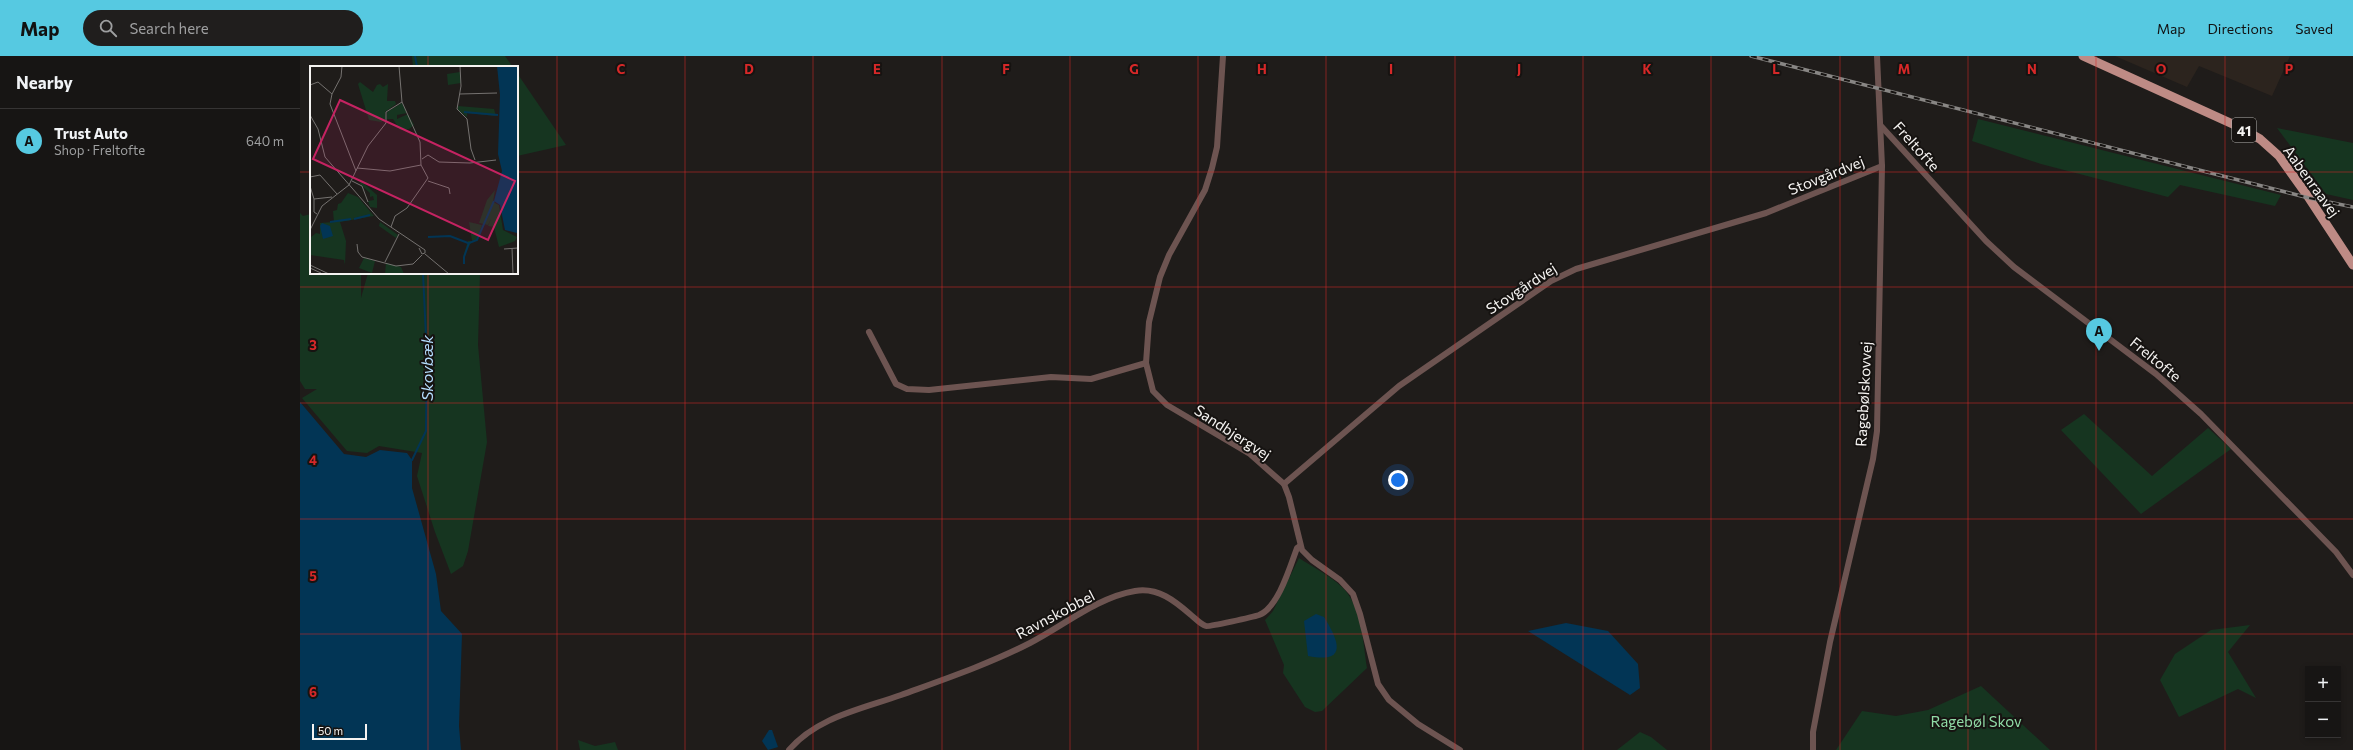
<!DOCTYPE html>
<meta charset="utf-8">
<style>
body{margin:0;font-family:Commissioner,sans-serif;background:#201e1d;color:#f1f3f6}
.controls{position:absolute;right:12px;bottom:12px;display:grid;overflow:hidden;border-radius:0px;box-shadow:0 2px 6px #0003}
.controls button{width:36px;height:36px;display:grid;place-items:center;padding:0;border:0;border-bottom:1px solid #363434;background:#171514;color:#f1f3f6;font:20px sans-serif}
.scale{position:absolute;left:12px;bottom:10px;width:55px;box-sizing:border-box;padding-left:4px;border:2px solid #f5f3f1;border-top:0;font-size:11px;line-height:14px;white-space:nowrap;color:#f5f3f1;-webkit-text-stroke:3px #161311;paint-order:stroke}
.you{position:absolute;left:1098px;top:424px;width:14px;height:14px;margin:-10px;border:3px solid #fff;border-radius:50%;background:#1a73e8;box-shadow:0 0 0 6px #1a73e833}
.badge{display:grid;place-items:center;width:26px;height:26px;border-radius:50%;background:#56c9e1;color:#111;font-size:13px;font-weight:700}
.pin{position:absolute;translate:-50% -33px;filter:drop-shadow(0 1px 2px #0008)}
.pin::after{content:'';position:absolute;top:21px;width:14px;height:12px;background:inherit;clip-path:polygon(0 0,100% 0,50% 100%)}
.list{margin:0;padding:0;list-style:none}
h2{display:flex;justify-content:space-between;align-items:center;height:52px;margin:0;padding:0 16px;font-size:17px}
h2 small{font-size:13px;font-weight:400;color:#9e9fa0}
.list li{display:grid;grid-template-columns:26px 1fr auto;gap:12px;align-items:center;box-sizing:border-box;height:64px;padding:0 16px;border-top:1px solid #363434}
.list b{display:block;font-size:15px;white-space:nowrap}
.list p{margin:0;font-size:13px;white-space:nowrap;color:#9e9fa0}
.list em{font-size:13px;font-style:normal;color:#9e9fa0}
.icon{flex:none;width:22px;height:22px;fill:none;stroke:currentColor;stroke-width:2;stroke-linecap:round;stroke-linejoin:round}
.map{position:relative;flex:none;width:2053px;height:694px;overflow:hidden}
header{display:flex;align-items:center;gap:24px;box-sizing:border-box;height:56px;padding:0 20px;background:#56c9e1;color:#111}
header strong{font-size:19px}
nav{display:flex;gap:22px;margin-inline-start:auto;font-size:14px}
.search{width:280px;height:36px;background:#201e1d;display:flex;align-items:center;gap:10px;box-sizing:border-box;padding:0 14px;border-radius:22px;color:#9e9fa0;font-size:15px}
main{display:flex}
aside{flex:1;background:#171514}
.map>svg:first-child{display:block}
.built{fill:#2c241e}
.green{fill:#163520}
.water{fill:#023555}
.lines{fill:none;stroke-linecap:round;stroke-linejoin:round}
.stream{stroke:#023555;stroke-width:2}
.street{stroke:#6d5451;stroke-width:6}
.primary{stroke:#be8b85;stroke-width:9}
.rail-casing{stroke:#888684;stroke-width:3.5}
.rail{stroke:#161311;stroke-width:2;stroke-dasharray:6;stroke-linecap:butt}
.grid{fill:none;stroke:#d62828;stroke-width:1;stroke-opacity:0.55}
.labels{text-anchor:middle;dominant-baseline:central;stroke-width:4;stroke-linejoin:round;paint-order:stroke}
.shield{fill:#161311;stroke:#b2b0ae;stroke-width:1}
.shield-label{font-size:14px;font-weight:bold;fill:#f5f3f1}
.street-label{font-size:15px;fill:#f5f3f1;stroke:#161311}
.park-label{font-size:15px;fill:#90dba6;stroke:#161311}
.water-label{font-size:16px;font-style:italic;fill:#b3dcfd;stroke:#161311}
.inset-river{fill:none;stroke:#023555;stroke-width:2}
.inset-road{fill:none;stroke:#757270;stroke-width:1}
.view{fill:#c52362;fill-opacity:0.15;stroke:#c52362;stroke-width:2}
.inset-edge{fill:none;stroke:#f5f3f1;stroke-width:2}
.grid-label{font-size:13px;text-anchor:middle;font-weight:bold;fill:#d62828;stroke:#161311;stroke-width:4;stroke-linejoin:round;paint-order:stroke}
</style>
<header>
<strong>Map</strong>
<div class="search"><svg class="icon" aria-label="search" viewBox="0 0 24 24"><circle cx="10" cy="10" r="6"/><path d="M15 15l6 6"/></svg>Search here</div>
<nav><a>Map</a><a>Directions</a><a>Saved</a></nav>
</header>
<main>
<aside>
<h2>Nearby<small></small></h2>
<ul class="list">
<li><span class="badge">A</span><div><b>Trust Auto</b><p>Shop · Freltofte</p></div><em>640 m</em></li>
</ul>
</aside>
<div class="map">
<svg width="2053" height="694" viewBox="0 0 2053 694">
<rect width="100%" height="100%" fill="#1f1c1a"/>
<path class="built" d="M1815,0H1990L1972,40L1899,10L1887,31Z"/>
<g class="green">
<path d="M112,0H205L213,11H113Z"/>
<path d="M217,17L266,89L217,100Z"/>
<path d="M1678,63L1981,139L1975,150L1880,129L1868,141L1741,108L1672,85Z"/>
<path d="M1977,72L2053,87V144L2026,138Z"/>
<path d="M0,157L3,160L11,158V217H61V242L68,217H180L178,289L187,386L168,495L163,510L151,518L135,476L117,420L122,397L79,390L67,397L47,395L2,342L17,333H5L0,325Z"/>
<path d="M1784,358L1852,420L1908,372L1931,393L1841,458L1761,374Z"/>
<path d="M999,502C1013,511 1030,520 1042,531C1062,550 1063,587 1067,612L1022,655L1015,656L1005,651L983,617L984,609L965,564L973,555Z"/>
<path d="M1950,569L1928,596L1956,642L1938,633L1879,661L1860,624L1875,598L1911,574Z"/>
<path d="M1681,630L1750,694H1536L1562,655L1596,660L1628,654Z"/>
<path d="M1340,676L1351,681L1367,694H1317Z"/>
<path d="M278,684L295,690L315,686L318,694H280Z"/>
</g>
<g class="water">
<path d="M0,346L44,398L66,401L80,394L107,397L112,404V432L136,518L141,555L162,578L159,670L161,694H0Z"/>
<path d="M1016,558L1024,561C1039,585 1048,608 1008,600L1004,565Z"/>
<path d="M1266,567L1308,575L1338,608L1340,632L1330,639L1228,575Z"/>
<path d="M469,674H472L478,691L468,694L462,685Z"/>
</g>
<g class="lines">
<g class="stream">
<path d="M115,0L117,11"/>
<path d="M112,404L126,375L127,302L123,217"/>
</g>
<g class="street">
<path d="M923,0L917,91L912,112L905,134L869,199L860,221L849,266L846,307L853,335L867,349L950,398L984,428L989,441L1002,494L1012,504L1040,524L1053,538L1060,558L1078,628L1089,644L1118,668L1160,694"/>
<path d="M1581,70L1686,185L1714,211L1856,318L1901,358L2036,496L2053,519"/>
<path d="M569,276L596,328L607,333L629,334L751,321L791,323L846,307"/>
<path d="M984,428L1099,330L1251,225L1276,213L1466,157L1582,110"/>
<path d="M489,694C517,661 562,653 601,639C645,623 689,608 730,587C763,570 798,541 835,535C858,531 875,545 891,559C896,563 900,568 906,570C909,571 953,561 959,559C978,552 990,511 997,492L1000,490"/>
<path d="M1513,694V676L1530,586L1573,403L1577,375L1582,110L1577,0"/>
</g>
<path class="primary" d="M1783,0L1937,70L1960,83L1979,100L2009,142L2053,209"/>
<g class="rail-casing">
<path id="rail" d="M1451,0L2009,142L2053,151"/>
</g>
<use href="#rail" class="rail"/>
</g>
<path class="grid" d="M128,0V11M257,0V694M385,0V694M513,0V694M642,0V694M770,0V694M898,0V694M1026,0V694M1155,0V694M1283,0V694M1411,0V694M1540,0V694M1668,0V694M1796,0V694M1925,0V694M0,116H11M217,116H2053M128,217V694M0,231H2053M0,347H2053M0,463H2053M0,578H2053"/>
<g class="labels">
<rect class="shield" x="1932" y="62" width="24" height="24" rx="3"/>
<g class="shield-label">
<text x="1944" y="74">41</text>
</g>
<g class="street-label">
<text transform="translate(1617 90) rotate(48)">Freltofte</text>
<text transform="translate(1526 119) rotate(-22)">Stovgårdvej</text>
<text transform="translate(2012 125) rotate(54)">Aabenraavej</text>
<text transform="translate(1221 232) rotate(-33)">Stovgårdvej</text>
<text transform="translate(1856 303) rotate(39)">Freltofte</text>
<text transform="translate(1563 338) rotate(-87)">Ragebølskovvej</text>
<text transform="translate(933 376) rotate(33)">Sandbjergvej</text>
<text transform="translate(755 558) rotate(-28)">Ravnskobbel</text>
</g>
<g class="park-label">
<text x="1676" y="665">Ragebøl Skov</text>
</g>
<g class="water-label">
<text transform="translate(126 312) rotate(-90)">Skovbæk</text>
</g>
</g>
<g transform="translate(10 10)">
<rect width="208" height="208" fill="#1f1c1a"/>
<path d="M150,6L151,17L138,19L137,8ZM50,16L63,26L67,19L70,18L73,21L78,18L77,35H85L86,38L75,46L76,53L71,56L59,54L48,18ZM92,37L97,47L87,49V53L98,48L104,59L99,63L90,64L83,53H77V46ZM148,40L184,43L186,50L157,47V51L148,44ZM51,115L67,129V142L60,141L58,135L64,134L63,130L60,131V127L50,118ZM185,124L183,136L189,139L193,164L207,171L205,175L189,181L184,161L178,160L181,153L178,159L169,157L177,134ZM38,127L48,131L64,150L30,156L36,175L35,199L34,194L0,189V172L6,167L10,168V157L24,156L23,145L27,144L28,138L31,137ZM70,156L88,169L86,172L69,160ZM159,156L172,159L167,174L162,175L153,191L158,175H162ZM54,192L65,195L62,207L49,202ZM76,197L91,201L94,208H75Z" fill="#163520"/>
<path d="M187,0H208L207,167L195,164L190,139L184,135L192,105L188,88L190,29ZM12,157L20,160L23,170L13,173L10,160Z" fill="#023555"/>
<path class="inset-river" d="M154,46L188,49M44,153L60,149M20,156L41,153M118,171L140,170L158,177M154,198V191L159,177L167,174L184,135"/>
<path class="inset-road" d="M32,0L31,11L22,28L20,38L46,105M150,0L151,20L147,43L157,53L161,83L165,94M0,19L8,16L22,28M150,28L187,27M0,49L8,63L15,91L69,153L115,184V187L112,188L109,182M112,93L118,89L129,96L160,97L186,94M47,102L80,105L111,99M0,111L10,109L27,128M42,115L52,120L58,136M118,115L139,122L140,128M0,120L4,133M7,148L4,146V133L22,131M81,161L85,150L97,142L118,112L111,99L110,76L92,36L89,0M0,164L12,140L39,119L58,80L76,57V46L92,36M47,178L48,186L52,191L86,200L103,198L112,189M202,182L203,208M194,183L208,182M115,188L139,208M75,196L89,168M0,199L19,208M0,202L11,207"/>
<path class="view" d="M30,34L205,115L178,174L3,93Z"/>
<rect width="208" height="208" class="inset-edge"/>
</g>
<g class="grid-label">
<text x="321" y="18">C</text>
<text x="449" y="18">D</text>
<text x="577" y="18">E</text>
<text x="706" y="18">F</text>
<text x="834" y="18">G</text>
<text x="962" y="18">H</text>
<text x="1091" y="18">I</text>
<text x="1219" y="18">J</text>
<text x="1347" y="18">K</text>
<text x="1476" y="18">L</text>
<text x="1604" y="18">M</text>
<text x="1732" y="18">N</text>
<text x="1861" y="18">O</text>
<text x="1989" y="18">P</text>
<text x="13" y="294">3</text>
<text x="13" y="409">4</text>
<text x="13" y="525">5</text>
<text x="13" y="641">6</text>
</g>
</svg>
<div class="controls">
<button>+</button>
<button>−</button>
</div>
<div class="scale">50 m</div>
<div class="you"></div>
<div class="pin badge" style="left:1799px;top:295px">A</div>
</div>
</main>
